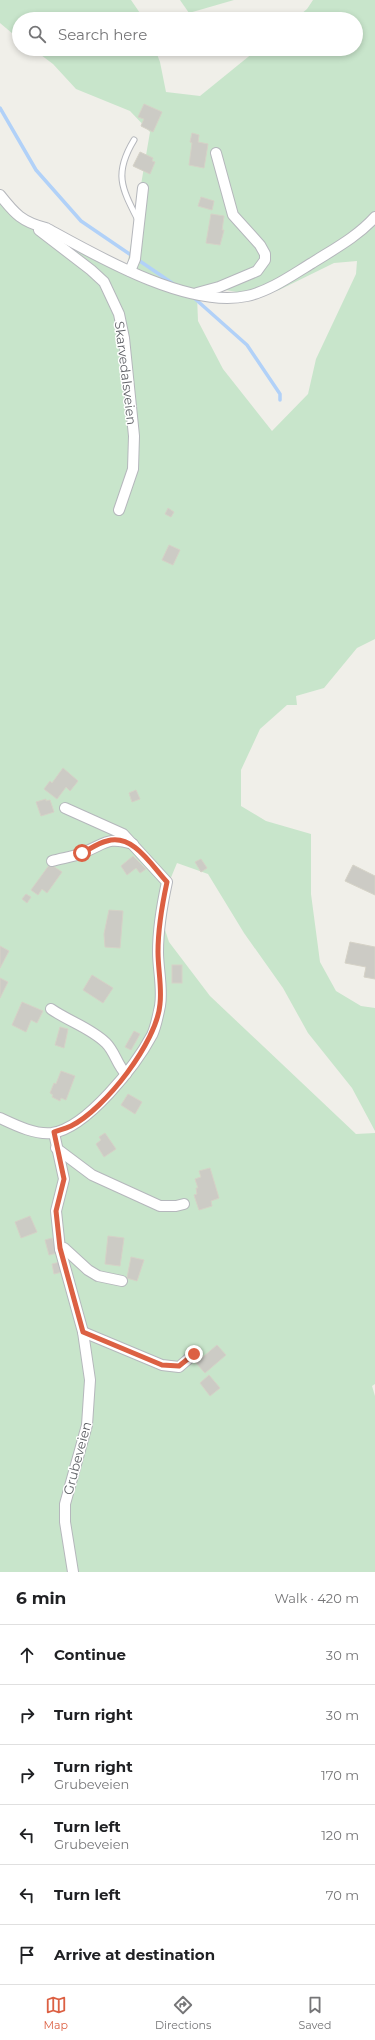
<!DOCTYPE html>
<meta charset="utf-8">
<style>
body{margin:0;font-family:Montserrat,sans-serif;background:#f2f2f2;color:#202124}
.stop{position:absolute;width:12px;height:12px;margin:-9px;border:3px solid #dc6043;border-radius:50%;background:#fff}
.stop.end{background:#dc6043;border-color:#fff;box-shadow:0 1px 4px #0008}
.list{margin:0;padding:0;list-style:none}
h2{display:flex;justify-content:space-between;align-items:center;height:52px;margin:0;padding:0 16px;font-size:17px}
h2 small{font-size:13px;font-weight:400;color:#757577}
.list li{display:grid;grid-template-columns:26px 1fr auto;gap:12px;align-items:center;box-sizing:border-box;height:60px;padding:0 16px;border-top:1px solid #e0e0e0}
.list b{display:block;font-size:15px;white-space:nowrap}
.list p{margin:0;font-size:13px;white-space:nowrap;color:#757577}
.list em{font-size:13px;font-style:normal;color:#757577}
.icon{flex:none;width:22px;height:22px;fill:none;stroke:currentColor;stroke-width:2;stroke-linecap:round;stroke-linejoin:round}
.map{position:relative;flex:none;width:375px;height:1572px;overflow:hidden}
.search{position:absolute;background:#fff;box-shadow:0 2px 6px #0003;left:12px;right:12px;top:12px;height:44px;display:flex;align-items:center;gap:10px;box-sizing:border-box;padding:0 14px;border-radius:22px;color:#757577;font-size:15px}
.sheet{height:412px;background:#fff}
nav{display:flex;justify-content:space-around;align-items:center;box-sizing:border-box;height:56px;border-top:1px solid #e0e0e0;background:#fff;font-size:11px;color:#757577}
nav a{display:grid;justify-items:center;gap:2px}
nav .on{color:#dc6043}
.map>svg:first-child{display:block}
.green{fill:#c8e5cb;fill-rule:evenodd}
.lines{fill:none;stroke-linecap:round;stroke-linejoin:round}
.stream{stroke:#b1d1f8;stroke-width:3.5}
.building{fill:#cccbc5;stroke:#d5d2c7}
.lane-casing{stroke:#b5b7bc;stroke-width:7}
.street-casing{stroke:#b5b7bc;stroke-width:12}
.lane{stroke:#fff;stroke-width:5}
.street{stroke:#fff;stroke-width:10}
.route{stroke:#dc6043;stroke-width:5}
.labels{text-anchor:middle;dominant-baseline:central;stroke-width:3;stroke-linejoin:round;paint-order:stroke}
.street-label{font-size:13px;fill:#606267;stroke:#fff}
</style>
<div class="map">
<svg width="375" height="1572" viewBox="0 0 375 1572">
<rect width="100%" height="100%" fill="#f0efe9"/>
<g class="green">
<path d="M0,0H131L144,19H19V39L0,23Z"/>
<path d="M180,0H234L189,13Z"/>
<path d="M313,0H375V639L357,648L324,688L296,696L297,705H287L260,729L241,770V806L266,821L311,834V894L320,962L336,991L361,1006L375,1008V1131L352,1088L308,1033L283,988L244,933L208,874L177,863L158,909L169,942L210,996L356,1134L375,1133V1384L372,1386L375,1396V1572H0V192L13,208L127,267L150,132L130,111L76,89L53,64L33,49H155L160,62L166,92L200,96L258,49H356V19H295L307,9ZM357,261L356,274L316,359L308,394L272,431L223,369L198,321L197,296H206L226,290L257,296L279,290L334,263Z"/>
</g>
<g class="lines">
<g class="stream">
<path d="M0,108L36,170L81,221L175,285"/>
<path d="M193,297L247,345L280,394V400"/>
</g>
</g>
<g class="building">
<path d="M144,104L162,112L153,132L141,126L144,119L138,117Z"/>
<path d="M192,133L199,135L198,142L208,144L204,168L189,165L192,143L190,142Z"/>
<path d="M140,152L153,158L152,161L155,162L150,174L133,166Z"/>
<path d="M201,197L214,201L212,210L198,206Z"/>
<path d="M211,214L224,216L222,230H224L220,245L206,243Z"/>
<path d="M168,508L174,512L171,517L165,514Z"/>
<path d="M169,545L180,550L173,565L162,560Z"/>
<path d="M63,768L78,781L70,791L66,787L57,799L44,789L50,781L52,783Z"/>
<path d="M136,790L140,799L132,802L129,793Z"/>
<path d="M46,799V801L50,800L54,812L41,816L36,802Z"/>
<path d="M133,856L146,869L140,873L136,868L127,875L121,866Z"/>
<path d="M201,859L207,868L201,872L195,862Z"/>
<path d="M50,864L62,872L47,893L42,889L38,895L31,890Z"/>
<path d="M353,865L375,876V895L345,881Z"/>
<path d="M26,894L31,897L27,903L22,899Z"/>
<path d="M109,910L123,911L120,948L105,947L104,934Z"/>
<path d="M350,942L375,947V979L364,977L366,967L345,963Z"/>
<path d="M0,946L9,951L0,968Z"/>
<rect x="172" y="965" width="10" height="18"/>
<path d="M92,975L113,988L103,1003L83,990Z"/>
<path d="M0,978L8,982L0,998Z"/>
<path d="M22,1002L43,1011L37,1023L31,1020L26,1032L12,1025Z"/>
<path d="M60,1027L68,1029L64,1048L55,1045Z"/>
<path d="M134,1031L140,1034L131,1050L125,1047Z"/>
<path d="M61,1071L75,1076L66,1100L61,1098L60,1101L52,1097L53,1095L50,1093L54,1083L56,1084Z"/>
<path d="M128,1094L142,1102L135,1114L121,1105Z"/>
<path d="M105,1133L116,1149L104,1157L96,1144L101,1140L99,1137Z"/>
<path d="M210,1168L219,1198L211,1201L212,1206L199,1210L194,1195L197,1194L196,1188H198L195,1179L201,1177L199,1171Z"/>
<path d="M30,1216L37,1232L21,1238L15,1222Z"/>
<path d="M108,1236L124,1238L120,1266L105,1264Z"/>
<path d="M52,1238L57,1253L49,1255L45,1240Z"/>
<path d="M131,1257L144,1260L137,1281L127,1278Z"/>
<path d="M60,1262L62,1272L54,1274L52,1264Z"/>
<path d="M217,1345L226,1355L205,1373L196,1363Z"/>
<path d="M209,1375L220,1388L210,1396L200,1383Z"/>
</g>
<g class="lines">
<g class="lane-casing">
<path id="lane" d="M134,140C114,173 121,187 138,220"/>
</g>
<g class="street-casing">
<g id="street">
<path d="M0,195C15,214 22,222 46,228C97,256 188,309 247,296C270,291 292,275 312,263C334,249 357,237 375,217"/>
<path d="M39,230L91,270L104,282L119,314L124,338L134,436L133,469L119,510"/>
<path d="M130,271L135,259L143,188"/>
<path d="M197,293L219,287L257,271L265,260V254L260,245L233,215L216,153"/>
<path d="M52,861C62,858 73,857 82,853C106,844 106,836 133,844"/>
<path d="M51,1009C68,1021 91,1028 106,1043C115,1052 117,1065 126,1074"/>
<path d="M0,1118C15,1125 35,1135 52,1133C87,1128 136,1065 152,1035C156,1027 158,1015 160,1006C163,989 158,969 158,952C158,928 162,905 167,882L123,834L65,808"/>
<path d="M54,1133L64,1179L56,1211L60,1249L83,1332L90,1380L87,1425L65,1504V1522L73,1572"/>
<path d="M56,1148L92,1175L160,1206H176L184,1204"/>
<path d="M60,1249L64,1248L88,1270L98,1276L122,1281"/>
<path d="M83,1332L162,1365L179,1367L194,1354"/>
</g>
</g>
<use href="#lane" class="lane"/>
<use href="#street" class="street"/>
</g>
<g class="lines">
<path class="route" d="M82,853C90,849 98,843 107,841C133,833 152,866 167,882C162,905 158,928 158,952C158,969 162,987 160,1004C157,1042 105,1109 71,1126C65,1129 59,1130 54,1132L64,1179L56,1211L60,1248L83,1332L162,1365L179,1366L194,1354"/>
</g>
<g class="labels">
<g class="street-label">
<text transform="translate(126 373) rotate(83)">Skarvedalsveien</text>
<text transform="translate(77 1458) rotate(-75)">Grubeveien</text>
</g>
</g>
</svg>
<div class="stop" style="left:82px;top:853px"></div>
<div class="stop end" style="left:194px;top:1354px"></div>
<div class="search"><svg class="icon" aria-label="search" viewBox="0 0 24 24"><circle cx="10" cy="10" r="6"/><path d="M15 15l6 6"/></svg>Search here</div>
</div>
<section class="sheet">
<h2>6 min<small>Walk · 420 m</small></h2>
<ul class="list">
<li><svg class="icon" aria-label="ahead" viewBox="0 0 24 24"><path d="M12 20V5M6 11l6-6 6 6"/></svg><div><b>Continue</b></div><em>30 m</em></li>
<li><svg class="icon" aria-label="right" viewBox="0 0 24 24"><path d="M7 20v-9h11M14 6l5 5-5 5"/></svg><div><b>Turn right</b></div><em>30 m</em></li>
<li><svg class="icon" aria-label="right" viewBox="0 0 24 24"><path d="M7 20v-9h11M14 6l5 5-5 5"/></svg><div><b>Turn right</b><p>Grubeveien</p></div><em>170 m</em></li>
<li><svg class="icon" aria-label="left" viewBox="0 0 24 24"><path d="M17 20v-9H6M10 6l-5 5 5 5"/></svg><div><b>Turn left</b><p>Grubeveien</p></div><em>120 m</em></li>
<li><svg class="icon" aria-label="left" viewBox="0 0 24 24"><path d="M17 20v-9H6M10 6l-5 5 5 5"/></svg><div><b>Turn left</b></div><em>70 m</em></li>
<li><svg class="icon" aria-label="arrive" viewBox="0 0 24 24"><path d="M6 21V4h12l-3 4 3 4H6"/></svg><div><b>Arrive at destination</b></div></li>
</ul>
</section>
<nav>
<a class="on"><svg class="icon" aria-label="map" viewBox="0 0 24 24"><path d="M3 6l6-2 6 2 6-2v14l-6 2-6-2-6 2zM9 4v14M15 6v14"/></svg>Map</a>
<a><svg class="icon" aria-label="directions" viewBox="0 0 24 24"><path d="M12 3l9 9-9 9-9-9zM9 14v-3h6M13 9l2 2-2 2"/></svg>Directions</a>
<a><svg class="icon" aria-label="saved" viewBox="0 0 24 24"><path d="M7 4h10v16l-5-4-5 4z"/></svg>Saved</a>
</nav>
